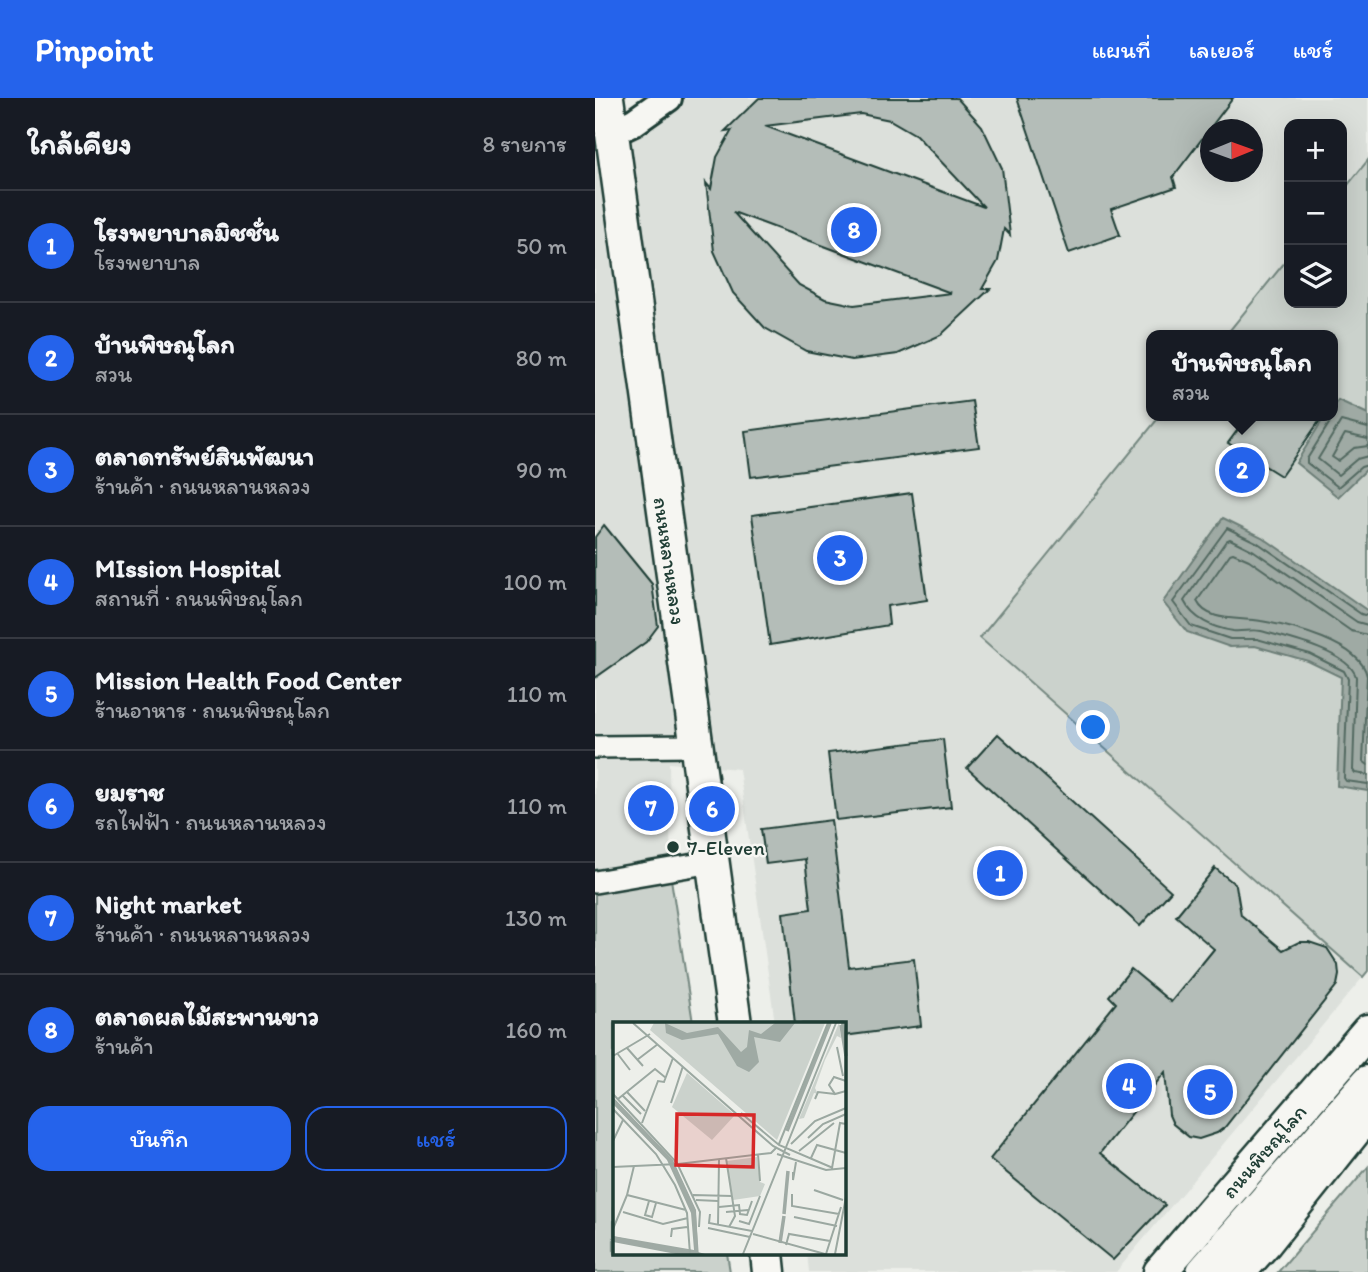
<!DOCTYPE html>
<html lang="th">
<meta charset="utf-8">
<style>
body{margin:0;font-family:Itim,"Playpen Sans Thai",sans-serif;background:#20242c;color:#f1f3f6}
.controls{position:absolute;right:21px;top:21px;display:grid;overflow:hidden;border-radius:14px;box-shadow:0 7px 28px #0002}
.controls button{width:63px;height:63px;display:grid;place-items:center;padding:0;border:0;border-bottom:2px solid #363941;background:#171b24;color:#f1f3f6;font:35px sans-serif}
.compass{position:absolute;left:605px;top:21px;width:63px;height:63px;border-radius:50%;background:#171b24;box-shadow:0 7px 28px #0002;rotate:89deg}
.you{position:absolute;left:499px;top:630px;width:24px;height:24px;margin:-18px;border:5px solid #fff;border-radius:50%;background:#1a73e8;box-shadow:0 0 0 10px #1a73e833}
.badge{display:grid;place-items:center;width:46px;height:46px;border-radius:50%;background:#2563eb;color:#fff;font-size:23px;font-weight:700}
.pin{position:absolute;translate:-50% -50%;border:4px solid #fff;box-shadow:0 2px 7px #0006}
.popup{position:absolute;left:551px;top:232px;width:192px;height:91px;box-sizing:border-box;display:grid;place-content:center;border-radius:14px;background:#171b24;filter:drop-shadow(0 2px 5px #0005);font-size:23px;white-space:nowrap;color:#9ea1a6}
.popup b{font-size:26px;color:#f1f3f6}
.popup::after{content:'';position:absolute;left:50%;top:100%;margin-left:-14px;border:14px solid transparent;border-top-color:#171b24}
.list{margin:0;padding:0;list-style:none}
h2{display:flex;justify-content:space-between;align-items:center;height:91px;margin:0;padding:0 28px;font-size:30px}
h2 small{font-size:23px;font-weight:400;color:#9ea1a6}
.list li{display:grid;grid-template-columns:46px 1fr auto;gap:21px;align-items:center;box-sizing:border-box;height:112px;padding:0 28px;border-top:2px solid #363941}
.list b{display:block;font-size:26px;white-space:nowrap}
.list p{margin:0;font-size:23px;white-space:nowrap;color:#9ea1a6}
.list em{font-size:23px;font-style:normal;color:#9ea1a6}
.actions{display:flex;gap:14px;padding:21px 28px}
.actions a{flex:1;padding:16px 0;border:2px solid #2563eb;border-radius:21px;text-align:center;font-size:24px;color:#2563eb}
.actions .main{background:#2563eb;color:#fff}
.icon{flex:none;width:38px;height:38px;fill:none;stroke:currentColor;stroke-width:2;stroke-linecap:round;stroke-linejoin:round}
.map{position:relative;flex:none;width:773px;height:1174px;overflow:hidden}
header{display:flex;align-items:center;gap:42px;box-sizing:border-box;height:98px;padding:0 35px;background:#2563eb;color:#fff}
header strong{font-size:33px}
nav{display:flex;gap:38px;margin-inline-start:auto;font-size:24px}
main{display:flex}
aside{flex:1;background:#171b24}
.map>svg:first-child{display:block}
.built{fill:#dce0db;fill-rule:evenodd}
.green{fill:#cbd2cc;stroke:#758880;stroke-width:2}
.water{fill:#9faaa4;stroke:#6c7e77;stroke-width:2}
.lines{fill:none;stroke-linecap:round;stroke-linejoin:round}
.shore{stroke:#526961;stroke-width:2}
.building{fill:#b4bdb8;stroke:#1f3d34;stroke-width:2;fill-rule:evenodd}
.minor-casing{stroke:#1f3d34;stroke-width:26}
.tertiary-casing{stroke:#1f3d34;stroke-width:32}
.primary-casing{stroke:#1f3d34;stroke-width:37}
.minor{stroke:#f6f6f2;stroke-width:21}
.tertiary{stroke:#f6f6f2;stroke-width:26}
.primary{stroke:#f6f6f2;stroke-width:32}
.poi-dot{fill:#1f3d34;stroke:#f6f6f2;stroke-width:2.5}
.labels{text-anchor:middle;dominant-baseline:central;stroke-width:5;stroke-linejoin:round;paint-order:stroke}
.street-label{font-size:21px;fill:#1f3d34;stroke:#f6f6f2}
.poi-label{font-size:21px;fill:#1f3d34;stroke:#f6f6f2;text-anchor:start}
.inset-river{fill:none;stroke:#9faaa4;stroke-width:3.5}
.inset-road{fill:none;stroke:#9ba8a1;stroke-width:2}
.view{fill:#d62828;fill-opacity:0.15;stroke:#d62828;stroke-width:3.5}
.inset-edge{fill:none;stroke:#1f3d34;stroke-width:3.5}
</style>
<header>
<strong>Pinpoint</strong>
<nav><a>แผนที่</a><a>เลเยอร์</a><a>แชร์</a></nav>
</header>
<main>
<aside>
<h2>ใกล้เคียง<small>8 รายการ</small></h2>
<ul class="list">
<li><span class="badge">1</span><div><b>โรงพยาบาลมิชชั่น</b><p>โรงพยาบาล</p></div><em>50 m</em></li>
<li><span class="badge">2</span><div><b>บ้านพิษณุโลก</b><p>สวน</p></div><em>80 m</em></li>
<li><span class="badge">3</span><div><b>ตลาดทรัพย์สินพัฒนา</b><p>ร้านค้า · ถนนหลานหลวง</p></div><em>90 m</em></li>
<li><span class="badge">4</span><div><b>MIssion Hospital</b><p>สถานที่ · ถนนพิษณุโลก</p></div><em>100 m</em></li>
<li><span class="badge">5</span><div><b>Mission Health Food Center</b><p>ร้านอาหาร · ถนนพิษณุโลก</p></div><em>110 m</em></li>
<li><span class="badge">6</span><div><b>ยมราช</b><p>รถไฟฟ้า · ถนนหลานหลวง</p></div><em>110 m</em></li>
<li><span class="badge">7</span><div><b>Night market</b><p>ร้านค้า · ถนนหลานหลวง</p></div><em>130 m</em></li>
<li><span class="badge">8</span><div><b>ตลาดผลไม้สะพานขาว</b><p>ร้านค้า</p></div><em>160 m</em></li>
</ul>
<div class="actions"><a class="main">บันทึก</a><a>แชร์</a></div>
</aside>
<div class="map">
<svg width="773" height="1174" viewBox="0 0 773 1174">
<rect width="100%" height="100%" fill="#edefea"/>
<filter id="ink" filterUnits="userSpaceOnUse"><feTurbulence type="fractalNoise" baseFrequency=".0143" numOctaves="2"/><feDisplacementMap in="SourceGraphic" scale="14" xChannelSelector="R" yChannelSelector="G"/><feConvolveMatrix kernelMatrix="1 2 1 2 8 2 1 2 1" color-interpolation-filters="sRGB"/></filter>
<g filter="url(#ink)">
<path class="built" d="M87,0H773V62L747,94V26H694V159L631,237H556V318H565L385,539L768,879L521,1174H214L212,1155H248V926L180,925L144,671L74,665L76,781L0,793V52ZM615,32H657V74H615Z"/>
<g class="green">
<path d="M773,62V873L768,879L385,540L565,318H738V237H631L694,159V205H747V94Z"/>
<path d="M76,781L98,925L19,926V1155H132L135,1174H0V793Z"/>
<path d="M773,1069V1174H683Z"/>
</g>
<g class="water">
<path d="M743,302L773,316V370L743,399L701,365L730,318H738V308Z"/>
<path d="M628,420L667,439L773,513V693L742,688L746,579L713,563L660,548L635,549L592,534L568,504Z"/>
</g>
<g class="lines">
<g class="shore">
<path d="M736,318L735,324L712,361V365L743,389L766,369L773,367"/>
<path d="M773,330L746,323L723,361L743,377L762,361L773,358"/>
<path d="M773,341L750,336L737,359L743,363L759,350L773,348"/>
<path d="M773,518L766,516L663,445L632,430L578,504L596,528L635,541H662L715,556L749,573L753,581L749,680L751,683L773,686"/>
<path d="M773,527L762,524L659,453L635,441L631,443L589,503C598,521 618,530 638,533C647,534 657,531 666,533C689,539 755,554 761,579L758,672L760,675L773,677"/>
<path d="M773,537L756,533L654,462L638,455L635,456L602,503C612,525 646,519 666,523C695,528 766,545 772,578L768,663L773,667"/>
</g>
</g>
<g class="building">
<path d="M164,0H362L387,28L407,70L415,137L409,131L403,163L387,191H395L346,237L303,256L257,262L211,253L170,230L138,195L119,153L111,85L116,91L122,59L137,32L130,33ZM266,16L295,22L321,37L389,109L170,28ZM138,114L272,164L356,195L259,207L230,201L204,187Z"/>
<path d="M422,0H638L578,79L581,89L516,111L525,137L474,155Z"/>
<path d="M377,303L384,349L156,379L150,333Z"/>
<path d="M653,318H728L686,378L633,345Z"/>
<path d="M317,395L332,502L292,508L294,527L175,547L157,417Z"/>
<path d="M9,427L57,486L63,528L51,544L0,580V439Z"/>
<path d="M403,636L576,793L545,828L372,670Z"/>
<path d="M348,641L356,709L241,722L233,655Z"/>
<path d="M236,722L254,869L319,861L326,928L248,938V926H200L188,815L216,811L210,761L171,766L166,731Z"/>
<path d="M620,770L641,787L646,817L688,852L704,844H714L732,850L743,867L744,877L742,887L630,1029L622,1035L604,1041L594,1039L578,1026L574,1017L570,974L505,1055L570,1107L518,1162L395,1061L521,905L514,898L536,871L576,904L619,851L581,818Z"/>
</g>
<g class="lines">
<g class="minor-casing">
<g id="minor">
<path d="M0,649L101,648"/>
<path d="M0,784L117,764"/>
</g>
</g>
<g class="tertiary-casing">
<path id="tertiary" d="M16,35L39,24L73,0"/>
</g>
<g class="primary-casing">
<g id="primary">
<path d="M12,0L140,926"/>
<path d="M172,1155L174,1174"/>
<path d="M565,1174L773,933"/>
<path d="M608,1174L773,984"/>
<path d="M644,1174L671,1144L773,1016"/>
</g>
</g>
<use href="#minor" class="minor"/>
<use href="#tertiary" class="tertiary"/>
<use href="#primary" class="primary"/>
</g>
</g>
<circle class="poi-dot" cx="78" cy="749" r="7"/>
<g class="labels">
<g class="street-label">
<text transform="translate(75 463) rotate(82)">ถนนหลานหลวง</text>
<text transform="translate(669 1053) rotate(-49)">ถนนพิษณุโลก</text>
</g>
<g class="poi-label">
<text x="92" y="749">7-Eleven</text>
</g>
</g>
<g transform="translate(18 924)">
<rect width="233" height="233" fill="#edefea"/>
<path d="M41,1H212L164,118L37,8ZM226,1L228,16L224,14L212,38L202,66L205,72L201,71L191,96L186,97ZM74,51L122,93L99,118L59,85ZM144,135L147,160L152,162L147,174L120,178L114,139Z" fill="#cbd2cc"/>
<path d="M52,1L74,11L105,5L128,30L134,25L136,8L148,12L162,1H182L167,20L141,15L146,40L136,50L124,44L105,12L69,18L53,11ZM0,75L60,138L83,188L85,230L92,232H63L0,220V214L81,228L78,191L54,138L0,82Z" fill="#9faaa4"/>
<path class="inset-river" d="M228,3L233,34M0,79L58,139L81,189L84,232M174,109L217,1M171,192L175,149M0,216L74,231M167,221L171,194"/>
<path class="inset-road" d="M20,1L160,124L177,133M229,1L233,32M230,1L233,29M224,25L230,54M14,26L30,44M4,31L17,48M0,34L37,12M24,38L45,22M233,59L221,55L216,63L222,72L233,69M14,70L32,89M0,72L64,141L87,190L86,205M10,74L28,92M5,77L42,47L53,56M202,77L205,70L222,72M58,81L70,44M0,87L43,132L62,163L74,191L77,232M128,91L166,123L220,146M29,101L45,59L51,60L60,36M195,116L210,102L233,92M0,119L10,98M166,122L215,1M178,122L202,99L233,86M186,129L221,101M145,132L147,159M164,132L213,148L233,146M113,136L122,194L116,205M198,136L204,123L233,131M0,145L65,142L158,131L164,125M219,146L227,101L233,102M180,150V158L183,140M201,168L230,178M179,172V184L226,192M14,173L21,144M80,173L119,174M83,178L105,179M36,179L32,193L39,195L43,181M106,185L126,183L127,192L134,193L139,179M10,190L50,202L75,196M113,190L135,188M97,192L96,201L139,209M181,195L224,204M126,199L136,202L147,174M105,203L106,138M95,206L137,215M0,207L14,173L73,188M140,212L212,232M58,215L59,207L74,205M173,223L176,212L217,219M130,232L223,1M213,232L228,185M222,232L233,175"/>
<path class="view" d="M64,92L141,93L140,145L63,143Z"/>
<rect width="233" height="233" class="inset-edge"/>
</g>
</svg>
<div class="controls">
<button>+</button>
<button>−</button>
<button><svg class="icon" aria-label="layers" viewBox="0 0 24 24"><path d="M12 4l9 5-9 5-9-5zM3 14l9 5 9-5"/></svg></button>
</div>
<svg class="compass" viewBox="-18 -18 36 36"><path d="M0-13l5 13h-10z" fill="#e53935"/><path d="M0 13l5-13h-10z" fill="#9ea1a6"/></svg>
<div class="you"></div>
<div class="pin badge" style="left:405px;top:775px">1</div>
<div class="pin badge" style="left:647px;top:372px">2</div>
<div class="popup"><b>บ้านพิษณุโลก</b>สวน</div>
<div class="pin badge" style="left:245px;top:460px">3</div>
<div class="pin badge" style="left:534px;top:988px">4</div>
<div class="pin badge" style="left:615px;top:994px">5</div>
<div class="pin badge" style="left:117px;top:711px">6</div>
<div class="pin badge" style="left:56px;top:710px">7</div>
<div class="pin badge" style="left:259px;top:132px">8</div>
</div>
</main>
